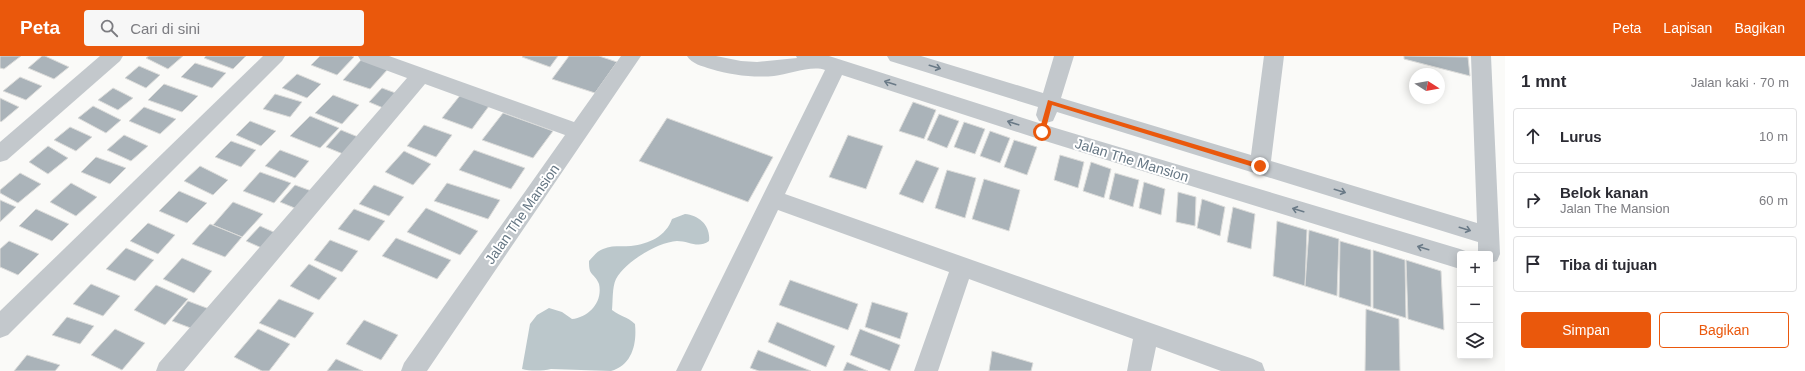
<!DOCTYPE html>
<html lang="id">
<meta charset="utf-8">
<style>
body{margin:0;font-family:Helvetica,sans-serif;background:#f7f7f7;color:#2b2b33}
.controls{position:absolute;right:12px;bottom:12px;display:grid;overflow:hidden;border-radius:4px;box-shadow:0 2px 10px #0003}
.controls button{width:36px;height:36px;display:grid;place-items:center;padding:0;border:0;border-bottom:1px solid #e1e1e2;background:#fff;color:#2b2b33;font:20px sans-serif}
.compass{position:absolute;left:1409px;top:12px;width:36px;height:36px;border-radius:50%;background:#fff;box-shadow:0 2px 10px #0003;rotate:101deg}
.stop{position:absolute;width:12px;height:12px;margin:-9px;border:3px solid #ea580c;border-radius:50%;background:#fff}
.stop.end{background:#ea580c;border-color:#fff;box-shadow:0 1px 4px #0008}
.list{margin:0;padding:0;list-style:none}
h2{display:flex;justify-content:space-between;align-items:center;height:52px;margin:0;padding:0 16px;font-size:17px}
h2 small{font-size:13px;font-weight:400;color:#7c7c81}
.list li{display:grid;grid-template-columns:26px 1fr auto;gap:12px;align-items:center;box-sizing:border-box;height:56px;margin:0 8px 8px;padding:0 8px;border:1px solid #e1e1e2;border-radius:4px}
.list b{display:block;font-size:15px;white-space:nowrap}
.list p{margin:0;font-size:13px;white-space:nowrap;color:#7c7c81}
.list em{font-size:13px;font-style:normal;color:#7c7c81}
.actions{display:flex;gap:8px;padding:12px 16px}
.actions a{flex:1;padding:9px 0;border:1px solid #ea580c;border-radius:4px;text-align:center;font-size:14px;color:#ea580c}
.actions .main{background:#ea580c;color:#fff}
.icon{flex:none;width:22px;height:22px;fill:none;stroke:currentColor;stroke-width:2;stroke-linecap:round;stroke-linejoin:round}
.map{position:relative;flex:none;width:1505px;height:315px;overflow:hidden}
header{display:flex;align-items:center;gap:24px;box-sizing:border-box;height:56px;padding:0 20px;background:#ea580c;color:#fff}
header strong{font-size:19px}
nav{display:flex;gap:22px;margin-inline-start:auto;font-size:14px}
.search{width:280px;height:36px;background:#f7f7f7;display:flex;align-items:center;gap:10px;box-sizing:border-box;padding:0 14px;border-radius:4px;color:#7c7c81;font-size:15px}
main{display:flex}
aside{flex:1;background:#fff}
.map>svg:first-child{display:block}
.water{fill:#bbc7cb}
.building{fill:#aab3b9;stroke:#dcdcda}
.lines{fill:none;stroke-linecap:round;stroke-linejoin:round}
.minor{fill:#c3c8cc;fill-rule:evenodd}
.oneway{stroke:#6a7a87}
.route{fill:#ea580c}
.labels{text-anchor:middle;dominant-baseline:central;stroke-width:4;stroke-linejoin:round;paint-order:stroke}
.street-label{font-size:14px;fill:#657683;stroke:#fff}
</style>
<header>
<strong>Peta</strong>
<div class="search"><svg class="icon" aria-label="search" viewBox="0 0 24 24"><circle cx="10" cy="10" r="6"/><path d="M15 15l6 6"/></svg>Cari di sini</div>
<nav><a>Peta</a><a>Lapisan</a><a>Bagikan</a></nav>
</header>
<main>
<div class="map">
<svg width="1505" height="315" viewBox="0 0 1505 315">
<rect width="100%" height="100%" fill="#fafaf8"/>
<path class="water" d="M685,158C699,159 711,170 709,185C698,193 689,185 677,185C658,186 625,206 616,223C612,231 613,245 612,254C621,261 627,260 635,268C637,288 632,309 611,315L551,313C542,315 530,315 522,313L530,268L537,259L549,252L562,256L572,263C589,261 603,246 599,228C597,222 592,219 590,215C589,212 589,208 589,205C593,201 597,195 603,193C612,189 621,191 631,190C649,188 666,180 672,163Z"/>
<g class="building">
<path d="M0,0H21L4,13L0,12Z"/>
<path d="M42,0H45L69,11L54,23L28,12Z"/>
<path d="M149,0H183L168,13L146,2Z"/>
<path d="M206,0H246L233,13L204,2Z"/>
<path d="M320,0H352L354,1L337,19L311,9Z"/>
<path d="M523,0H558L550,11L522,1Z"/>
<path d="M569,0H599L617,6L595,37L552,23Z"/>
<path d="M1404,0L1468,1L1470,20L1404,3Z"/>
<path d="M361,4L388,13L370,33L343,24Z"/>
<path d="M195,7L226,17L212,32L181,21Z"/>
<path d="M139,10L160,19L146,32L125,22Z"/>
<path d="M297,18L321,28L307,42L282,32Z"/>
<path d="M20,21L42,30L26,44L3,35Z"/>
<path d="M164,28L198,40L182,56L148,44Z"/>
<path d="M113,32L133,42L118,54L98,44Z"/>
<path d="M382,32L401,39L388,54L369,46Z"/>
<path d="M462,37L492,46L472,73L442,62Z"/>
<path d="M275,38L302,46L290,61L263,53Z"/>
<path d="M333,39L359,49L342,68L315,57Z"/>
<path d="M0,42L19,51L1,66L0,65Z"/>
<path d="M913,46L936,54L924,83L899,75Z"/>
<path d="M93,50L121,64L106,77L78,62Z"/>
<path d="M144,51L176,63L160,78L129,65Z"/>
<path d="M503,57L553,75L533,102L482,84Z"/>
<path d="M939,58L959,65L947,92L927,84Z"/>
<path d="M310,60L339,72L320,92L290,80Z"/>
<path d="M667,62L773,101L748,146L639,105Z"/>
<path d="M250,65L276,75L261,90L236,79Z"/>
<path d="M964,66L985,73L975,98L954,91Z"/>
<path d="M424,69L452,79L436,101L407,90Z"/>
<path d="M70,71L92,81L76,95L54,84Z"/>
<path d="M341,74L363,83L348,100L326,91Z"/>
<path d="M990,75L1010,82L1000,107L980,100Z"/>
<path d="M124,79L148,90L131,105L107,94Z"/>
<path d="M848,79L883,90L866,133L829,121Z"/>
<path d="M1014,84L1037,91L1027,119L1004,111Z"/>
<path d="M231,85L256,94L241,111L215,101Z"/>
<path d="M48,90L68,102L48,118L29,106Z"/>
<path d="M280,94L309,105L295,122L265,110Z"/>
<path d="M474,94L525,112L511,133L459,114Z"/>
<path d="M404,95L431,108L413,129L385,116Z"/>
<path d="M1060,99L1084,106L1078,132L1054,124Z"/>
<path d="M96,101L126,112L110,128L81,116Z"/>
<path d="M916,104L939,112L923,147L899,138Z"/>
<path d="M1091,106L1111,113L1104,142L1083,135Z"/>
<path d="M200,110L228,124L213,139L184,125Z"/>
<path d="M947,114L976,122L965,162L935,152Z"/>
<path d="M260,116L291,127L274,147L243,135Z"/>
<path d="M20,117L41,128L18,147L0,137V134Z"/>
<path d="M1115,117L1139,124L1133,151L1109,143Z"/>
<path d="M984,123L1020,134L1009,175L972,163Z"/>
<path d="M1144,126L1165,133L1161,159L1139,152Z"/>
<path d="M71,127L97,141L76,160L50,146Z"/>
<path d="M447,127L500,144L488,163L434,145Z"/>
<path d="M295,129L317,137L302,155L280,146Z"/>
<path d="M374,129L404,141L389,160L359,148Z"/>
<path d="M179,135L207,147L187,167L159,155Z"/>
<path d="M1178,136L1196,141L1195,170L1176,166Z"/>
<path d="M1202,143L1225,151L1220,180L1197,172Z"/>
<path d="M0,144L16,151L0,166Z"/>
<path d="M233,146L263,158L242,181L213,169Z"/>
<path d="M1233,151L1255,158L1251,193L1227,186Z"/>
<path d="M426,152L478,175L460,199L407,176Z"/>
<path d="M36,153L69,168L52,185L19,170Z"/>
<path d="M354,153L385,165L369,185L338,173Z"/>
<path d="M1277,165L1307,174L1305,230L1273,220Z"/>
<path d="M148,167L175,179L158,198L130,185Z"/>
<path d="M210,168L242,181L225,201L192,188Z"/>
<path d="M260,170L278,178L264,193L246,185Z"/>
<path d="M1309,174L1339,183L1337,240L1305,230Z"/>
<path d="M396,182L451,204L437,223L382,200Z"/>
<path d="M330,184L358,195L342,216L314,204Z"/>
<path d="M9,185L39,198L18,219L0,211V193Z"/>
<path d="M1340,185L1371,194V251L1339,241Z"/>
<path d="M126,192L154,204L135,225L106,213Z"/>
<path d="M1373,194L1405,204L1406,262L1373,252Z"/>
<path d="M182,202L212,215L194,237L163,223Z"/>
<path d="M1406,204L1441,215L1444,274L1408,263Z"/>
<path d="M309,208L337,222L319,244L290,230Z"/>
<path d="M790,224L858,248L848,274L779,249Z"/>
<path d="M91,228L120,240L103,260L73,248Z"/>
<path d="M156,229L188,243L165,269L134,254Z"/>
<path d="M279,243L314,257L295,282L259,267Z"/>
<path d="M188,245L212,254L196,274L172,265Z"/>
<path d="M872,246L908,257L900,283L865,271Z"/>
<path d="M1366,253L1399,263L1400,315H1365Z"/>
<path d="M67,261L94,270L80,288L52,279Z"/>
<path d="M364,264L398,279L381,304L346,288Z"/>
<path d="M777,266L835,290L826,311L768,286Z"/>
<path d="M115,273L145,287L122,314L91,299Z"/>
<path d="M258,273L290,288L269,315H262L234,301Z"/>
<path d="M860,273L900,289L890,315L850,299Z"/>
<path d="M758,294L811,315H759L750,312Z"/>
<path d="M992,295L1033,307L1031,315H989Z"/>
<path d="M27,299L60,309L55,315H14Z"/>
<path d="M336,303L363,315H327Z"/>
<path d="M847,306L868,315H843Z"/>
</g>
<g class="lines">
<g class="minor">
<path d="M100,0H123L120,5L7,104L0,106V86Z"/>
<path d="M263,0H285L282,5L8,279L0,282V255Z"/>
<path d="M358,0H389L574,66L621,0H641L427,315H401L404,307L565,79L425,28L184,315H156L159,307L407,22L361,5Z"/>
<path d="M687,0H716L741,5L757,6L797,2L796,0H829L1042,68L1460,193L1468,196L1469,198H1460V213L1042,84L842,19L785,138L1253,303L1262,307L1265,315H1221L1156,291L1151,315H1127L1133,283L969,223L938,315H914L949,216L778,154L701,315H676L825,14C812,9 789,18 774,20C753,22 731,19 711,13C702,10 692,8 687,0Z"/>
<path d="M887,0H921L1043,37L1054,0H1074L1061,42L1251,99L1264,0H1284L1271,105L1477,167L1471,0H1491L1500,198L1497,205L1490,207V198H1478V186L1057,56L1053,65L1046,67L1039,65L1036,59L1038,51L890,5Z"/>
</g>
</g>
<defs><path id="oneway-shaft" d="M-6 0H5M1.5-3L5.5 0L1.5 3" fill="none" stroke-width="1.6" stroke-linecap="round" stroke-linejoin="round"/></defs>
<g class="oneway">
<use href="#oneway-shaft" transform="translate(935 11) rotate(17)"/>
<use href="#oneway-shaft" transform="translate(890 27) rotate(-162)"/>
<use href="#oneway-shaft" transform="translate(1013 67) rotate(-162)"/>
<use href="#oneway-shaft" transform="translate(1340 135) rotate(17)"/>
<use href="#oneway-shaft" transform="translate(1298 154) rotate(-163)"/>
<use href="#oneway-shaft" transform="translate(1465 173) rotate(17)"/>
<use href="#oneway-shaft" transform="translate(1423 192) rotate(-163)"/>
</g>
<path class="route" d="M1048,44L1260,108L1264,110L1260,113L1052,49L1045,76L1042,78L1039,76Z"/>
<g class="labels">
<g class="street-label">
<text transform="translate(1132 104) rotate(17)">Jalan The Mansion</text>
<text transform="translate(522 158) rotate(-55)">Jalan The Mansion</text>
</g>
</g>
</svg>
<div class="controls">
<button>+</button>
<button>−</button>
<button><svg class="icon" aria-label="layers" viewBox="0 0 24 24"><path d="M12 4l9 5-9 5-9-5zM3 14l9 5 9-5"/></svg></button>
</div>
<svg class="compass" viewBox="-18 -18 36 36"><path d="M0-13l5 13h-10z" fill="#e53935"/><path d="M0 13l5-13h-10z" fill="#7c7c81"/></svg>
<div class="stop" style="left:1042px;top:76px"></div>
<div class="stop end" style="left:1260px;top:110px"></div>
</div>
<aside>
<h2>1 mnt<small>Jalan kaki · 70 m</small></h2>
<ul class="list">
<li><svg class="icon" aria-label="ahead" viewBox="0 0 24 24"><path d="M12 20V5M6 11l6-6 6 6"/></svg><div><b>Lurus</b></div><em>10 m</em></li>
<li><svg class="icon" aria-label="right" viewBox="0 0 24 24"><path d="M7 20v-9h11M14 6l5 5-5 5"/></svg><div><b>Belok kanan</b><p>Jalan The Mansion</p></div><em>60 m</em></li>
<li><svg class="icon" aria-label="arrive" viewBox="0 0 24 24"><path d="M6 21V4h12l-3 4 3 4H6"/></svg><div><b>Tiba di tujuan</b></div></li>
</ul>
<div class="actions"><a class="main">Simpan</a><a>Bagikan</a></div>
</aside>
</main>
